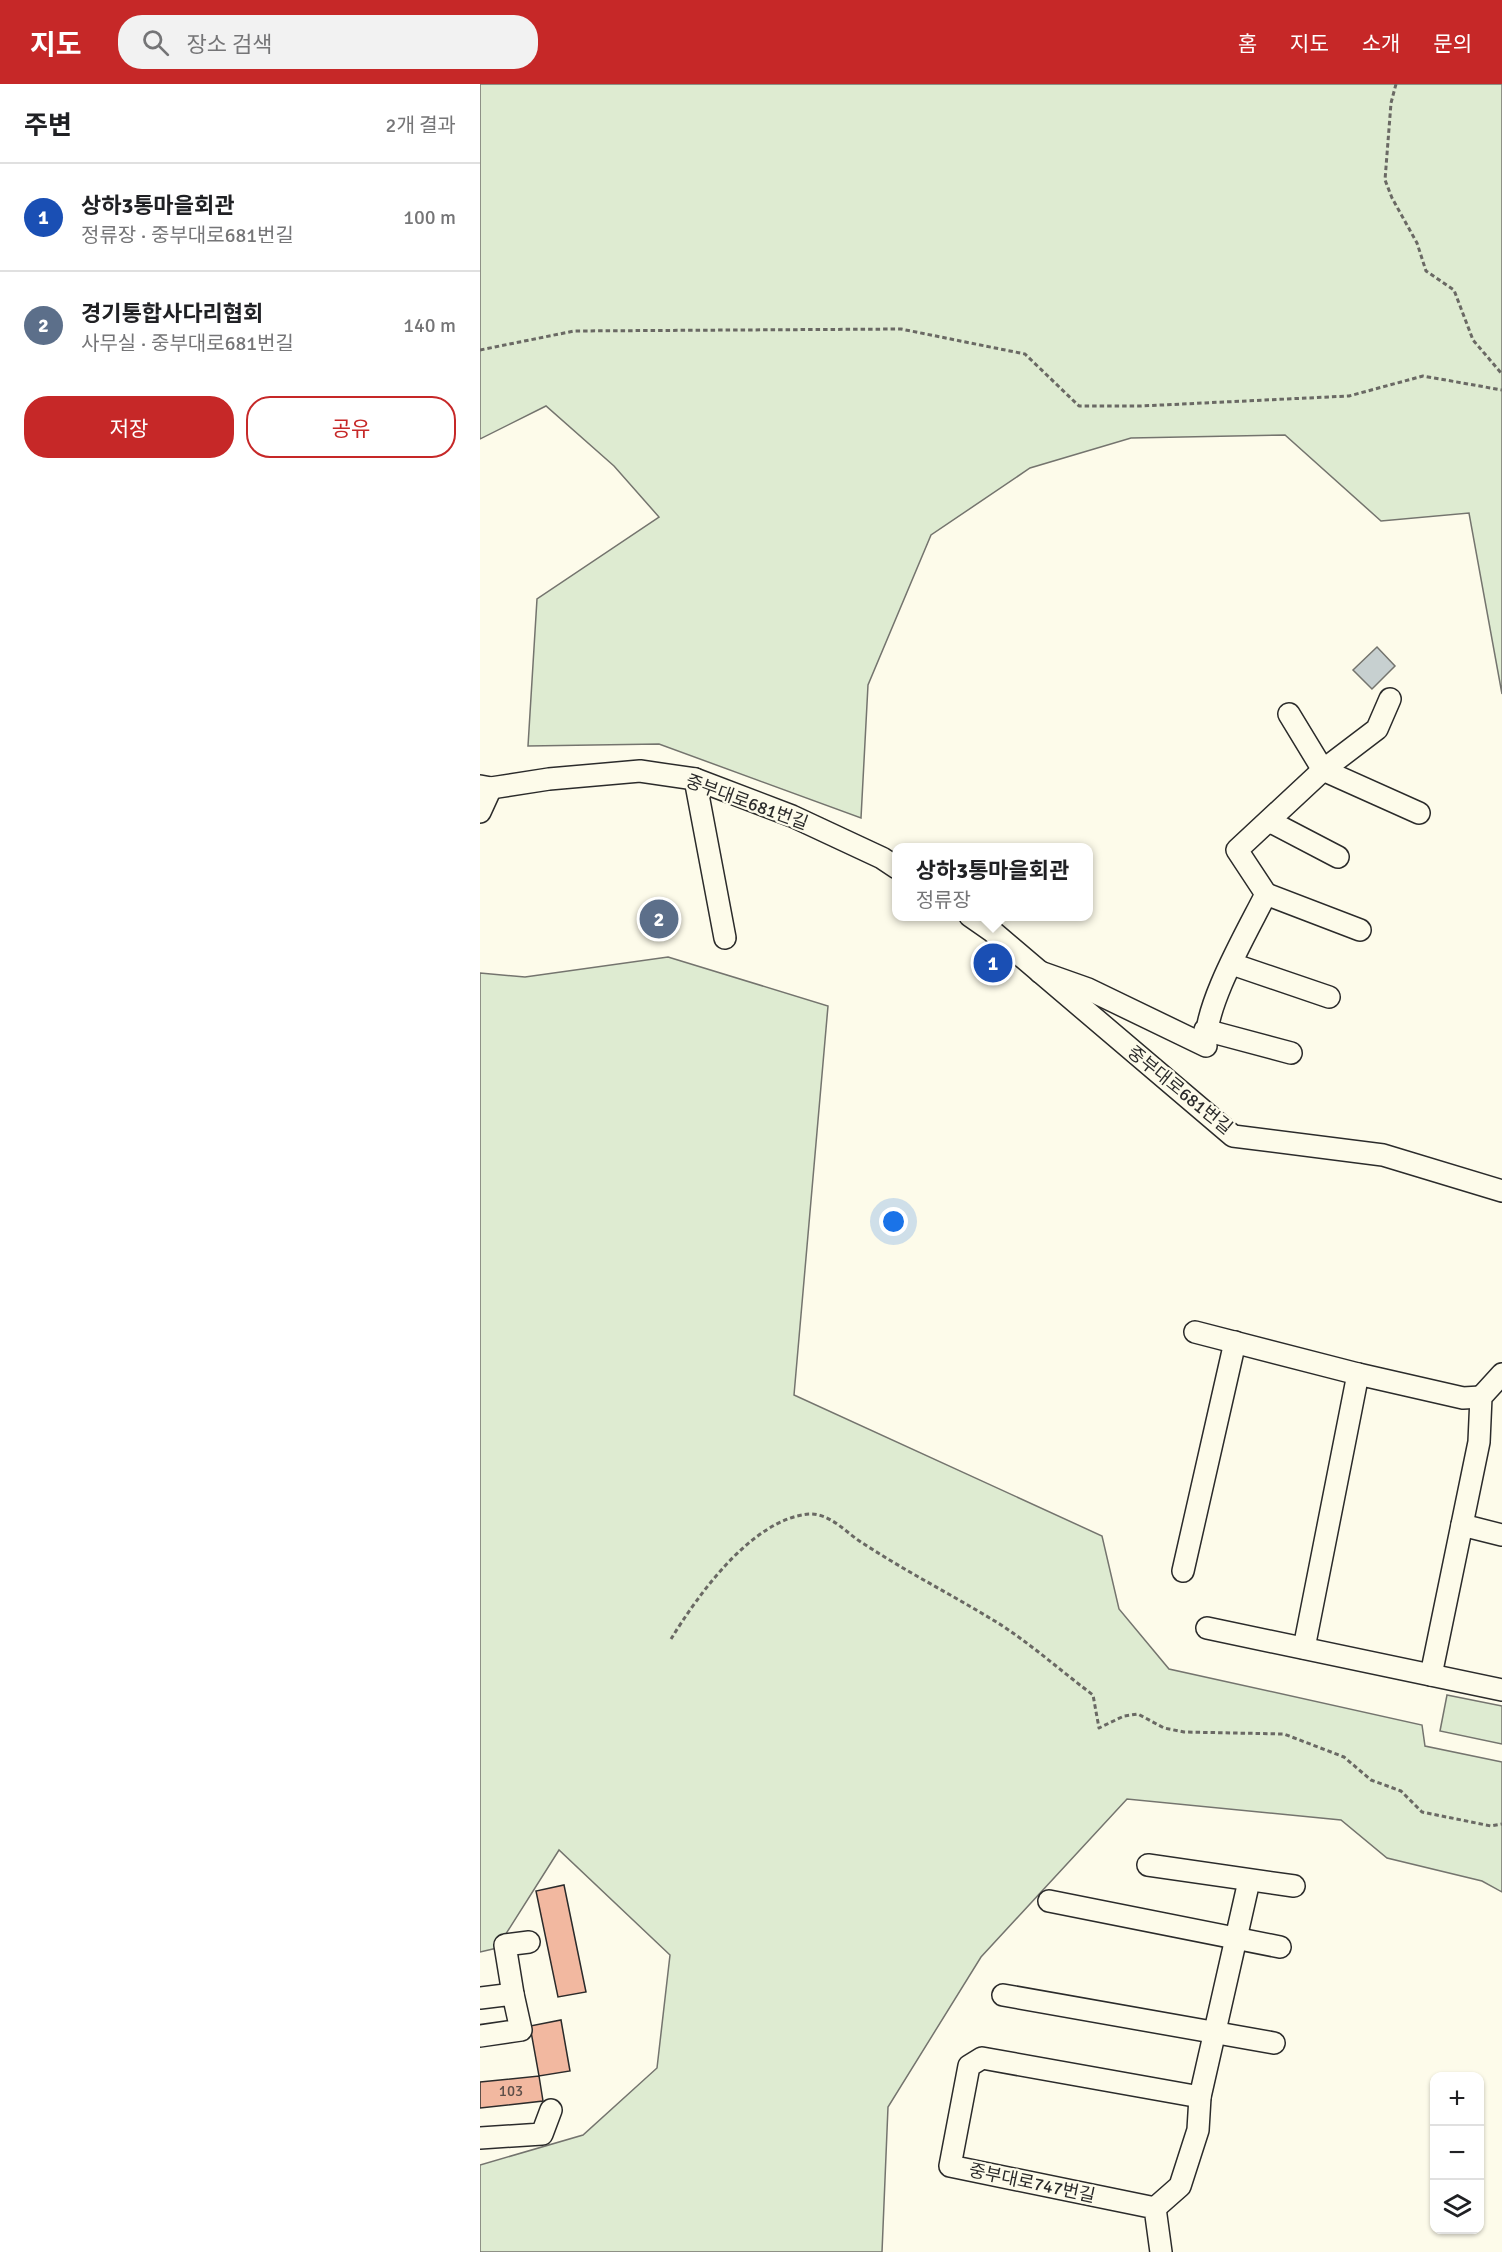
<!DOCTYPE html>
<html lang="ko">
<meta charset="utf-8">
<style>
body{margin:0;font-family:Signika,"Noto Sans KR",sans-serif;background:#f2f2f2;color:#202124}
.controls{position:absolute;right:18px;bottom:18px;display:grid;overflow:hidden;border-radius:12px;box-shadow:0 2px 4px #0004}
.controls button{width:54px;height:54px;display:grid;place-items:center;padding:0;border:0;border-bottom:2px solid #e0e0e0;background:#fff;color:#202124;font:30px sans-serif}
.you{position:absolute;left:414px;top:1138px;width:21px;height:21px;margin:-15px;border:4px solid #fff;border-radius:50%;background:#1a73e8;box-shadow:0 0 0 9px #1a73e833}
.badge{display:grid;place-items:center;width:39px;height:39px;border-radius:50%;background:#c62828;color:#fff;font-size:20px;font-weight:700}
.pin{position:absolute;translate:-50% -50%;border:3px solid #fff;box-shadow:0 2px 6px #0006}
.popup{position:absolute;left:412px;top:759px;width:201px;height:78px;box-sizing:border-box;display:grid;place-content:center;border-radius:12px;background:#fff;filter:drop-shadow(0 2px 4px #0005);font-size:20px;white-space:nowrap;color:#757577}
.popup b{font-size:22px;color:#202124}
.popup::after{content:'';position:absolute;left:50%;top:100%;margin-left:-12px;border:12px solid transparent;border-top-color:#fff}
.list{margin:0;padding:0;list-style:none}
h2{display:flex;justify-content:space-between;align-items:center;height:78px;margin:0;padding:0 24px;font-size:26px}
h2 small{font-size:20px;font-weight:400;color:#757577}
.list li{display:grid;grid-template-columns:39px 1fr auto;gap:18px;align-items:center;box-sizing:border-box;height:108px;padding:0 24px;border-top:2px solid #e0e0e0}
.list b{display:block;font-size:22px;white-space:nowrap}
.list p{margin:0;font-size:20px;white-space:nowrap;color:#757577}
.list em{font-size:20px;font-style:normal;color:#757577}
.actions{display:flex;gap:12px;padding:18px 24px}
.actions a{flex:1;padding:14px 0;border:2px solid #c62828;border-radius:24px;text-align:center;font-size:21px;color:#c62828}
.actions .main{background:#c62828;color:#fff}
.icon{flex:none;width:33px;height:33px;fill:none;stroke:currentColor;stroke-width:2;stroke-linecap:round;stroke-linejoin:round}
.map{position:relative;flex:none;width:1022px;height:2168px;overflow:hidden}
header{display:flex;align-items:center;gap:36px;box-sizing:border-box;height:84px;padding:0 30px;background:#c62828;color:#fff}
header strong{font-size:28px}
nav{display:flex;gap:33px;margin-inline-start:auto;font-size:21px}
.search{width:420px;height:54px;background:#f2f2f2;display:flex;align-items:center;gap:15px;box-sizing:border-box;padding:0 21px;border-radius:24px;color:#757577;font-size:22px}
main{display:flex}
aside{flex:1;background:#fff}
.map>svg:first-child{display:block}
.green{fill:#deebd1;stroke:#74746e;stroke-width:1.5}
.water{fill:#c7d0d0;stroke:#74746e;stroke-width:1.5}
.building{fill:#f2b8a0;stroke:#2b2b2b;stroke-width:1.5}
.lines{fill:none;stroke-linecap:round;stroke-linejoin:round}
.minor-casing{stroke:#2b2b2b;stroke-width:24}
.path{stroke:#6a6964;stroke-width:3;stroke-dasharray:4.5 3;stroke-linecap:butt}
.minor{stroke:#fdfbea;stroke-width:21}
.labels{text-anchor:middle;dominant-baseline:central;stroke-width:4.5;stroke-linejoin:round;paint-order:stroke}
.number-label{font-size:15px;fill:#5d4e48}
.street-label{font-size:18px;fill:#2b2b2b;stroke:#fdfbea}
</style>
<header>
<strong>지도</strong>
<div class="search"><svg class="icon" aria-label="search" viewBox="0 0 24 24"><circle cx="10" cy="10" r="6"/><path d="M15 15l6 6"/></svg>장소 검색</div>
<nav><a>홈</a><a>지도</a><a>소개</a><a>문의</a></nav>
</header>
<main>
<aside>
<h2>주변<small>2개 결과</small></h2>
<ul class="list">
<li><span class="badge" style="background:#1a4fb4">1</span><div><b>상하3통마을회관</b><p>정류장 · 중부대로681번길</p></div><em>100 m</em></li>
<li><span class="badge" style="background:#5c6f8a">2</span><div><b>경기통합사다리협회</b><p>사무실 · 중부대로681번길</p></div><em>140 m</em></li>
</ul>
<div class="actions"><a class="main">저장</a><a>공유</a></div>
</aside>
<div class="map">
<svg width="1022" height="2168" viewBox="0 0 1022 2168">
<rect width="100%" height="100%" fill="#fdfbea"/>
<g class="green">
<path d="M0,0H1022V610L989,429L901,437L805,351L651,354L550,384L451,451L388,601L381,734L179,660L48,662L57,515L179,433L134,382L66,322L0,355Z"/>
<path d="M188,873L348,922L314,1311L622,1452L639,1525L689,1585L942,1641L945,1662L1022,1678V1808L1002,1797L907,1774L861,1736L647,1715L501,1873L408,2023L402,2168H0V2081L103,2051L177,1984L190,1871L79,1766L17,1864L0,1868V889L45,893Z"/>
<path d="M967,1611L1022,1622V1660L960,1647Z"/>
</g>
<path class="water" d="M897,563L915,582L892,605L873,586Z"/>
<g class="building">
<path d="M84,1801L106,1908L78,1913L56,1807Z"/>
<path d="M81,1936L90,1987L59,1992L50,1942Z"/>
<path d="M59,1992L63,2017L0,2024V1998Z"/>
</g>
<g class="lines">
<g class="minor-casing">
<g id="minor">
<path d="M809,630L843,686L939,729"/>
<path d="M215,695L245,854"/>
<path d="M0,702L11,704L69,695L160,687L215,695L312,732L402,774L417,784"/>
<path d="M0,728L11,704"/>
<path d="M789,737L858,773"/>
<path d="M786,810L880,846"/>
<path d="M490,832L513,848L753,1052L903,1071L1022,1107"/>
<path d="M752,880L849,913"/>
<path d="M560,888L608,905L726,962C723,923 767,848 786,810L757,766L843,686L897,645L910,615"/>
<path d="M725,946L811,969"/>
<path d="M715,1248L878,1290"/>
<path d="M982,1441L1022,1451"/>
<path d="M703,1487L755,1258"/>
<path d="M727,1544L1022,1606"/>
<path d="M824,1564L878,1290L983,1314L1001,1313"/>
<path d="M951,1591L999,1358L1001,1313L1022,1290"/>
<path d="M668,1781L814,1802"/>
<path d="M569,1817L800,1863"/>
<path d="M33,1910L25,1861L49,1858"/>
<path d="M523,1911L794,1959"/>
<path d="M0,1914L33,1910L41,1946L0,1952"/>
<path d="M0,2054L62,2050L71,2026"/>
<path d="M675,2124L700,2102L718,2046L720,2013L769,1797"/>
<path d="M681,2168L675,2124L470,2082L489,1982L502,1974L720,2013"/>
</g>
</g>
<g class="path">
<path d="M916,0L911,19L905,96L912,114L937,159L946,187L974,206L993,256L1022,290"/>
<path d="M0,266L94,247L421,245L545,270L599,322H661L869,312L943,292L1022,306"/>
<path d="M191,1555C218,1511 272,1435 329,1430C351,1429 367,1450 384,1460C427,1488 474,1512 518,1539C551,1560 581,1587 613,1611L619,1644L644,1632L658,1630L684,1644L704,1648L804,1650L864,1673L891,1696L921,1707L942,1728L1011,1742L1022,1740"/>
</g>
<use href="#minor" class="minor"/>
</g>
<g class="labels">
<g class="number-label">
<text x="31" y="2007">103</text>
</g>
<g class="street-label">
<text transform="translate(267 718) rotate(20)">중부대로681번길</text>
<text transform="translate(700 1006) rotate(39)">중부대로681번길</text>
<text transform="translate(552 2099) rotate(12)">중부대로747번길</text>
</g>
</g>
</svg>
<div class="controls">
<button>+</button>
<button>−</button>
<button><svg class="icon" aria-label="layers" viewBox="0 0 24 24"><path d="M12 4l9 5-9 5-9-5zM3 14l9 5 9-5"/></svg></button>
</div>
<div class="you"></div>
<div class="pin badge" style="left:513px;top:879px;background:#1a4fb4">1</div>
<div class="popup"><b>상하3통마을회관</b>정류장</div>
<div class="pin badge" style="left:179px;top:835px;background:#5c6f8a">2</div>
</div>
</main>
